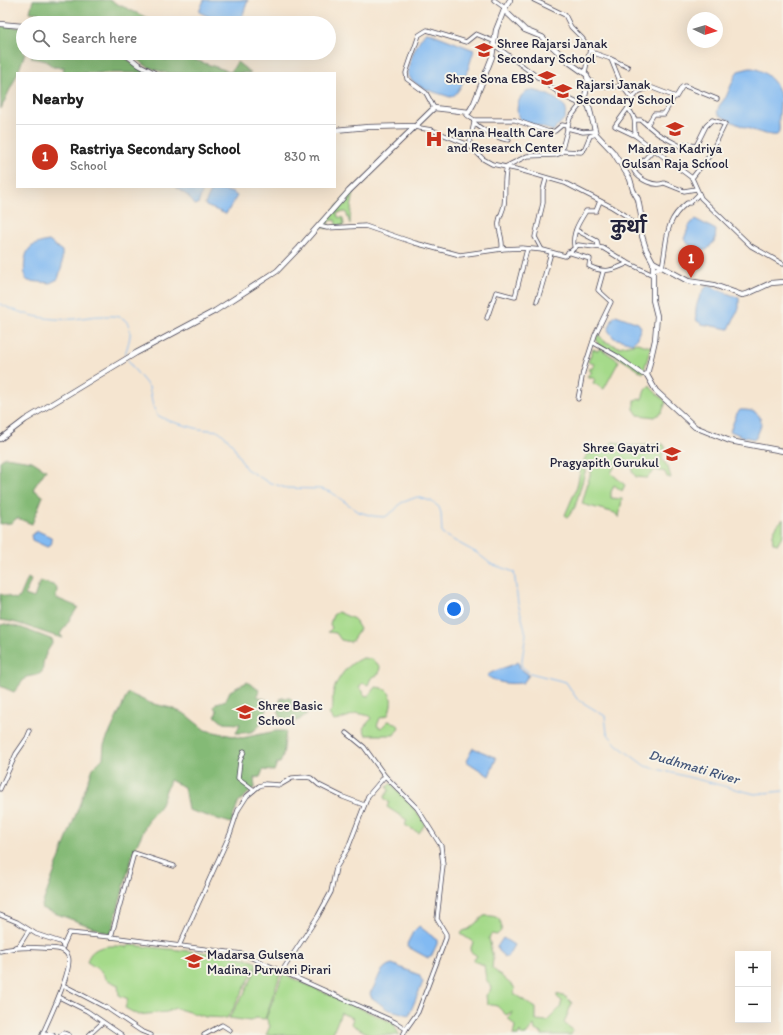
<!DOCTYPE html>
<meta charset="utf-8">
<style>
body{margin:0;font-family:Itim,"Playpen Sans Deva",sans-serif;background:#f2f2f2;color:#222}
.controls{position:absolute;right:12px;bottom:12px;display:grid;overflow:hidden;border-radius:0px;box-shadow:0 4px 16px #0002}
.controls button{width:36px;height:36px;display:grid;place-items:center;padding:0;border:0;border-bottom:1px solid #e0e0e0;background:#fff;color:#222;font:20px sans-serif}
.compass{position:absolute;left:687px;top:12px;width:36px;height:36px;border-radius:50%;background:#fff;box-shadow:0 4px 16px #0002;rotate:94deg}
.you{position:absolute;left:454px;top:609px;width:14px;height:14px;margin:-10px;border:3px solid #fff;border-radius:50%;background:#1a73e8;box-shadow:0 0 0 6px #1a73e833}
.badge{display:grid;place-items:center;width:26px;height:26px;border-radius:50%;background:#c8321e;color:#fff;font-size:13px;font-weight:700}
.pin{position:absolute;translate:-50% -33px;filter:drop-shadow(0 1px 2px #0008)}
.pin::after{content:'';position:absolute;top:21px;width:14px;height:12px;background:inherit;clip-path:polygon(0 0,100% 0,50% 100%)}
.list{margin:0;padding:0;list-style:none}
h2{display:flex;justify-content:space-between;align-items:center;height:52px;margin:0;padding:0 16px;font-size:17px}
h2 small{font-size:13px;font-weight:400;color:#767676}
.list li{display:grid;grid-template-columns:26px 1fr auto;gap:12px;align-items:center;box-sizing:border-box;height:64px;padding:0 16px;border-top:1px solid #e0e0e0}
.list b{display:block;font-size:15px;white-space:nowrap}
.list p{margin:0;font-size:13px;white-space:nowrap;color:#767676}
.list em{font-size:13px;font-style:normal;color:#767676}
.icon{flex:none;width:22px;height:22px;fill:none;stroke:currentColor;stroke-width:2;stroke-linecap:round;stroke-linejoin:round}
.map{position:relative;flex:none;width:783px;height:1035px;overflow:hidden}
.search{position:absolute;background:#fff;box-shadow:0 4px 16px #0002;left:16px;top:16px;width:320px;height:44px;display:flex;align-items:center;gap:10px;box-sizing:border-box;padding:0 14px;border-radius:22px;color:#767676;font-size:15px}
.panel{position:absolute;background:#fff;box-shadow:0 4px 16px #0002;left:16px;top:72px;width:320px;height:116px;border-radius:0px}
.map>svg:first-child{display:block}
.green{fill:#a5da8a;stroke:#647e62}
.forest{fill:#84ba76;stroke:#536e58}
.water{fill:#82baf2;stroke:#526e96}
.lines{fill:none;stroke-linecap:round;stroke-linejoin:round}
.stream{stroke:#82baf2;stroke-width:1}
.street-casing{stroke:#423f51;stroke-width:5}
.secondary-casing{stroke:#423f51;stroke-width:6}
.street{stroke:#fff;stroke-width:3.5}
.secondary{stroke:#fff;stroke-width:4.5}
.labels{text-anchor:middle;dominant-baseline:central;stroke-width:4;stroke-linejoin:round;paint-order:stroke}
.poi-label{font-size:13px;fill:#22223b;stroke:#f7f3e8;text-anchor:start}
.water-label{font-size:14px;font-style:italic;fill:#44577b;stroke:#f7f3e8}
.district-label{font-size:17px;font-weight:bold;fill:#22223b;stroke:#f7f3e8}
</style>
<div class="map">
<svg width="783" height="1035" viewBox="0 0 783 1035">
<rect width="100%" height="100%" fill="#f7f3e8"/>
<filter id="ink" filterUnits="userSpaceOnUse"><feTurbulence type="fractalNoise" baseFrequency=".025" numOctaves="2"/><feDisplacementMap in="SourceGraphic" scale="8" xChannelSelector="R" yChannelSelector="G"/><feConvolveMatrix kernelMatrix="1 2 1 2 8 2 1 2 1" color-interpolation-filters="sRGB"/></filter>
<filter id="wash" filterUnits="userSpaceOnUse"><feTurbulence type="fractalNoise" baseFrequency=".012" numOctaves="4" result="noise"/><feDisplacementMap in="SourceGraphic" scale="16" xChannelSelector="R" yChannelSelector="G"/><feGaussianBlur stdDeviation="0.9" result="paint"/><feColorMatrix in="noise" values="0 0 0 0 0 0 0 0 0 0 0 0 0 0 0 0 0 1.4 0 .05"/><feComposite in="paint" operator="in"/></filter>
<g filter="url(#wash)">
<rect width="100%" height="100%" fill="#f5e5d0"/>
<g class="green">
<path d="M355,186C353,199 350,210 350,224L346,212L337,213L338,217L343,218L344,225L337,227L335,220L329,221L327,229L321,225Z"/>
<path d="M598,334L604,341L619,347L637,343L651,347L643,373L598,344L596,339Z"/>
<path d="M600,348L619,361L604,389L593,383L595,379L587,376L592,372L589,371L590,368L592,369L594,364L588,362L593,349L598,351Z"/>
<path d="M650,385L652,389L666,402L662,412L655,417L638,415L634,409V400L642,399L645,390Z"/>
<path d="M613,442L630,446L663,444L666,448L663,450L662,459L668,467L671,478L667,477L665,472L655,470L647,478L636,477L632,471V465L626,461H618L611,473L625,485L622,491L614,485L611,492V498L622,499L619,518L615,513L582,504L593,464L588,462L575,507L568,517L565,515L577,487L581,466L587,454L603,451Z"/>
<path d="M783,519V534L778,544L773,543C771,533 776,526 783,519Z"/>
<path d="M338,612L354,619L360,629L351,642L341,640L336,633L328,632L332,628L330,624L333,615Z"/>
<path d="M363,658L371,659L380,666L379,674L371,678L368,685L362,683L359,688L363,691L364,695L368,696L375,687C393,688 394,701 388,715L380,718L377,726L381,728L388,721L396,723L399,727L394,735H366L363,728L372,718L370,716L357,713L339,720L334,721L329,714C335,707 332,702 333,693C336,679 349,662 363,658Z"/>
<path d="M391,783C403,796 416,809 425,824L419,833L405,825L407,820L387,807L389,802L384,798L389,790L387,787Z"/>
<path d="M484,916C496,915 503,918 501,931L497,935L491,934L489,938L493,958L492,968L515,988L514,994L536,1008V1020L547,1021L560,1008L562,1001L557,997V994L566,997L572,1003L564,1023L573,1030L571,1035H542V1033L535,1030L534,1025L526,1035H521L520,1031L518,1035H513L515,1026L508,1018L512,1015V1012L506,1015L497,1006L487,1004L486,995L490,991L491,987L486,979L484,965L473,961L477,956L470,951L473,942L461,934L463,931L469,929Z"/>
<path d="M130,945L238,956L256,962L257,965L233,1009L227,1018L206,1017L175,1008L167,1012L138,1015L125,1008L128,999L119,995L118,985L106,979L101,971L87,962C91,944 112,945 127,947Z"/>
<path d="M261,965L281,972L265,1019L256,1018L250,1021L229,1018L244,994L258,966Z"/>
<path d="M283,974L391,1022L394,1024L399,1035H370L351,1024L353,1018L341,1013L332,1035H266L270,1026L266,1018Z"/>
</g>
<g class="forest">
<path d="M33,0H109L158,23H70L51,19L31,23L39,13L30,12Z"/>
<path d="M0,25L23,28V53H25C19,73 9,90 1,109Z"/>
<path d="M31,53H118L149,73H63L64,67H53L46,61L32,58Z"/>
<path d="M127,53H161L162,58L166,60L177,54L231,72L237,62L251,73H165L148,67Z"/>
<path d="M5,457L32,461L46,470L33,489L43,496L32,524L17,518L11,523L0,524V461Z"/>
<path d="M28,578L31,580L25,595L34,598L40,581L56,586L57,590L56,598L78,607L60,634L63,638C41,633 22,622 0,620V594L16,599L20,597Z"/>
<path d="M5,624L22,628L53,640C52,645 48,649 46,654C38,672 51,673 26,677L14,692L0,686V625Z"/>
<path d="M247,682L259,690L257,696L270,701L266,712L261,716L262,721C256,733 250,733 236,733L240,724L223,723L215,716L217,711L214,707L217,703L226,700L230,691Z"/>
<path d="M128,693L150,703L171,708L185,714L205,730L242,738L276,731H286C284,742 285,754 280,763H277L274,771L263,770L260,777L254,778L255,787L238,803L231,823L188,810L184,787L170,780L160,806L149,819L133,853L111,934L41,908L93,768L103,758L104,745Z"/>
<path d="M281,698H290L294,702L302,704V708H306L307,714L299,720L285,724C279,715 276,709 281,698Z"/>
</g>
<g class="water">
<path d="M204,0H248L240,23H222L199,12Z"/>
<path d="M426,33L433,34L474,50C470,62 462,95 450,97C436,92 416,89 408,75C407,65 418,38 426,33Z"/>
<path d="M750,68C756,68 762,71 767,75C783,89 781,97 779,117C778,124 781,130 777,135C765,137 727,121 717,113L719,106L726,97L736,74L738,71Z"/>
<path d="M529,90C542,91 558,98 566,108L565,118L553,131L523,121L519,118C514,108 520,93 529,90Z"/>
<path d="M175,187H204L198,204L195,205L188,196Z"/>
<path d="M213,187L233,193L237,196L226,214L206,206L205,204Z"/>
<path d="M695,219L716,230L715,240L707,250C699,250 688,246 684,239L689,226Z"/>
<path d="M49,241L62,251V266L58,279L50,283L28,281L26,279C23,271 24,254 30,248C34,244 43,242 49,241Z"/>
<path d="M709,286L739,298V308L729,329L702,324L697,321C693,310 699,295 706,287Z"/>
<path d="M616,315L638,323L641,327L636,340L632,343L614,338L608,330L613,318Z"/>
<path d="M740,410C762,409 766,421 755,439L744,437L730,431L737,413Z"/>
<path d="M38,531L51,537L52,542L50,546L47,547L32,540L31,535Z"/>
<path d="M518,662L520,668L529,675L523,683C509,684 499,684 487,676C492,670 510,667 518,662Z"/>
<path d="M473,748L495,757L496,759L489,776L466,761Z"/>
<path d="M419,926L437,940V944L431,957L428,958L408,947L407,944L413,932Z"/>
<path d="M503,938L514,945L507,957H505L498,951L497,947Z"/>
<path d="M392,964L419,975L423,982L409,1015L387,1009L371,997L370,993C378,984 378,967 392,964Z"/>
</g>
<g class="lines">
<g class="stream">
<path d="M0,304C23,315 48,321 74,319C83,318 92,316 102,316C109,316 120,315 125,320C135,330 128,343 125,355L127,357"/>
<path d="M128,360L133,368L149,387L153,406L157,415L169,421L199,429L219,431L231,442L246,469L268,482L286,488L321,489L331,492L359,512L373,516L385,517L395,510L401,503L417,497L431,501L439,507L441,513L442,534L477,553L491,564L514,572L518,603L526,634L521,666L530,673L566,682L577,699L605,716L607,733L617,745L645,766L755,794L783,791"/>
</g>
</g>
</g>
<g filter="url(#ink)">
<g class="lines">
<g class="street-casing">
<g id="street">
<path d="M494,0L505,8"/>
<path d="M534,0L565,15L571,27L582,38L590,49L585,72"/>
<path d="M493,44L563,96L580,104"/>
<path d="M590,49L594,53L611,59L622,86L632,99L628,108C639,123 632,123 636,136L692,178L701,198L751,246L783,264"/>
<path d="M611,59L628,67"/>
<path d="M588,78C597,90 608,87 622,86"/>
<path d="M632,99L638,92L650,87L676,97L682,87L685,86L717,99"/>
<path d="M434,108L426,93L407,79L406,73L419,35L427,30L466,42L476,34L493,41"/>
<path d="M628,108L615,126L636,136"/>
<path d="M469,112L467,115L474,120H515L549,132L555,131L562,125L567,126"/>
<path d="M473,120C476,128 501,140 509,140"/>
<path d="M635,120H641L658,134L682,147L686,144L696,146L706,126L712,120L725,124L710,155L692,178"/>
<path d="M647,125L654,114H664L674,97"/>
<path d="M414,127L432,130L469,145L483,159L492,164L520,170L565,183L612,207L625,215L641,231"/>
<path d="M567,128L583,132L595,131"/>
<path d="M469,145L474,123"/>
<path d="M654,149L634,171C640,180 654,187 664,183L684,191L696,189"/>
<path d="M562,151L581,152L585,148L590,136L596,134"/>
<path d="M505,167L527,156L556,155L561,153L570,118L584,100"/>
<path d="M319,226L327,228L365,226L415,243L460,255L502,249L522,248L543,250L565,256L578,245L603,248L624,261L653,275"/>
<path d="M576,230L597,241L598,246"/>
<path d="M574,246C572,233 579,222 586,211H596L600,201"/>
<path d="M502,249C503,240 500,235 499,227C497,219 503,213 504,205C506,192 503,180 507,167"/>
<path d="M542,250L535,237L543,203V190L546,179"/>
<path d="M568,252L590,259L589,266C604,274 614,270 628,263"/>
<path d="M653,270L662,267C668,240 663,222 687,203H690L699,194"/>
<path d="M537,301C543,285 546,269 551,253"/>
<path d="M487,318L496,292L515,297L527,249"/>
<path d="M594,343L617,356L642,374L647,375"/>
<path d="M578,399L583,372L595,335L611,302L598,290L603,272"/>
<path d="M244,751L240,761L238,778L254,790"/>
<path d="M385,776L417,808L441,846L443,865L437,919L446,934V938L418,1012L406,1029"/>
<path d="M0,789L16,754L27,738L30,731"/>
<path d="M0,915L17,922L36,934L60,942L63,945V947"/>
<path d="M111,937L243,954L395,1022L406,1029L403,1035"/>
<path d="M63,946L69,933L111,937L134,853L174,866"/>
<path d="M179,946L230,834L238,810L247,796L259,786L265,784L280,785L292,778L306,777L311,778L319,785L343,797L364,805"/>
<path d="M15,947L19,946L29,930"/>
<path d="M0,951C15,947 28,947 43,948C51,949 64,947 68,956C74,968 48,1021 42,1035"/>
<path d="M282,971L318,916L331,892L336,868L348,848L368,796L385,776L364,747L347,733"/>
<path d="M63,985L107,1008L141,1031L151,1035"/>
<path d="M59,997L87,1011L122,1035"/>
<path d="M43,1034L53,1035"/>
<path d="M61,1035L64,1033L69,1035"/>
<path d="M89,1035L102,1023"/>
<path d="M204,1035L222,1025L230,1030"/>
</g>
</g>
<g class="secondary-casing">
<g id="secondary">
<path d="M504,10L525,30L542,37L570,63L587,75L588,84L584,100L589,107L596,134L613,152L630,179L633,190L638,199L642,221V236L646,249L653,262L688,281L714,285L742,295L747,294L771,283L783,282"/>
<path d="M41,23L50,21L60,23"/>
<path d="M0,24L23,26"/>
<path d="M124,53L139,65L154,73"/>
<path d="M335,130L368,127L413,126"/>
<path d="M653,262V300L657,316L655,340L647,375L656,391L695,427L730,441L783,451"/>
<path d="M0,439L25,420L136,353L215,311L277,271L299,248L349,191L434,108L469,112L474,103L492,57L496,30L504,10L510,0"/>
</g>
</g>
<use href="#street" class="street"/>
<use href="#secondary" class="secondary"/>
</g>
</g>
<defs>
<g id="school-bare" transform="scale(1.38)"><path d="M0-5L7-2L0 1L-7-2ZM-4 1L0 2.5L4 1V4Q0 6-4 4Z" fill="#c8321e" stroke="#f7f3e8" stroke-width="2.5" paint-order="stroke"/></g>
<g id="hospital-bare" transform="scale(1.38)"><path d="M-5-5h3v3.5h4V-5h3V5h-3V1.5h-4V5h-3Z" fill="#c8321e" stroke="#f7f3e8" stroke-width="2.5" paint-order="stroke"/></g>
</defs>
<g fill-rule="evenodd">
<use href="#school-bare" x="484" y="50"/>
<use href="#school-bare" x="547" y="78"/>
<use href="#school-bare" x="563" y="91"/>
<use href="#school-bare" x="675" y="129"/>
<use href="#hospital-bare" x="434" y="139"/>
<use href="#school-bare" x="672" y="454"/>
<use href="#school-bare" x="245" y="712"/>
<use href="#school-bare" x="194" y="961"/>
</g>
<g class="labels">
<g class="poi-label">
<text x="497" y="43">Shree Rajarsi Janak<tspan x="497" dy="15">Secondary School</tspan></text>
<text x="534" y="78" text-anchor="end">Shree Sona EBS</text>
<text x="576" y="84">Rajarsi Janak<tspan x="576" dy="15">Secondary School</tspan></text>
<text x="447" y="132">Manna Health Care<tspan x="447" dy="15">and Research Center</tspan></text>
<text x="675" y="148" text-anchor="middle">Madarsa Kadriya<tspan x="675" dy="15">Gulsan Raja School</tspan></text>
<text x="659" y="447" text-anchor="end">Shree Gayatri<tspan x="659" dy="15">Pragyapith Gurukul</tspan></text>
<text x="258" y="705">Shree Basic<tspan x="258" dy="15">School</tspan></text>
<text x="207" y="954">Madarsa Gulsena<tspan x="207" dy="15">Madina, Purwari Pirari</tspan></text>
</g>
<g class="water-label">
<text transform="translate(694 767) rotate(16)">Dudhmati River</text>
</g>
<g class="district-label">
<text x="629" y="227">कुर्था</text>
</g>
</g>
</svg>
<div class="controls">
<button>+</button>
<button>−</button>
</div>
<svg class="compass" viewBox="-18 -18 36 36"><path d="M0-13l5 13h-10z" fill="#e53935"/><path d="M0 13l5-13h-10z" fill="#767676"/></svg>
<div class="you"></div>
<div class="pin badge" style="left:691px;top:278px">1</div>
<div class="search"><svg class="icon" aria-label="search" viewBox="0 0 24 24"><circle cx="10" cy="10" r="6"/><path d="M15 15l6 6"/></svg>Search here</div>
<section class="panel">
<h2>Nearby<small></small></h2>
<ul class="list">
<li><span class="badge">1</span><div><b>Rastriya Secondary School</b><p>School</p></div><em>830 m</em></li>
</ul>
</section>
</div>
